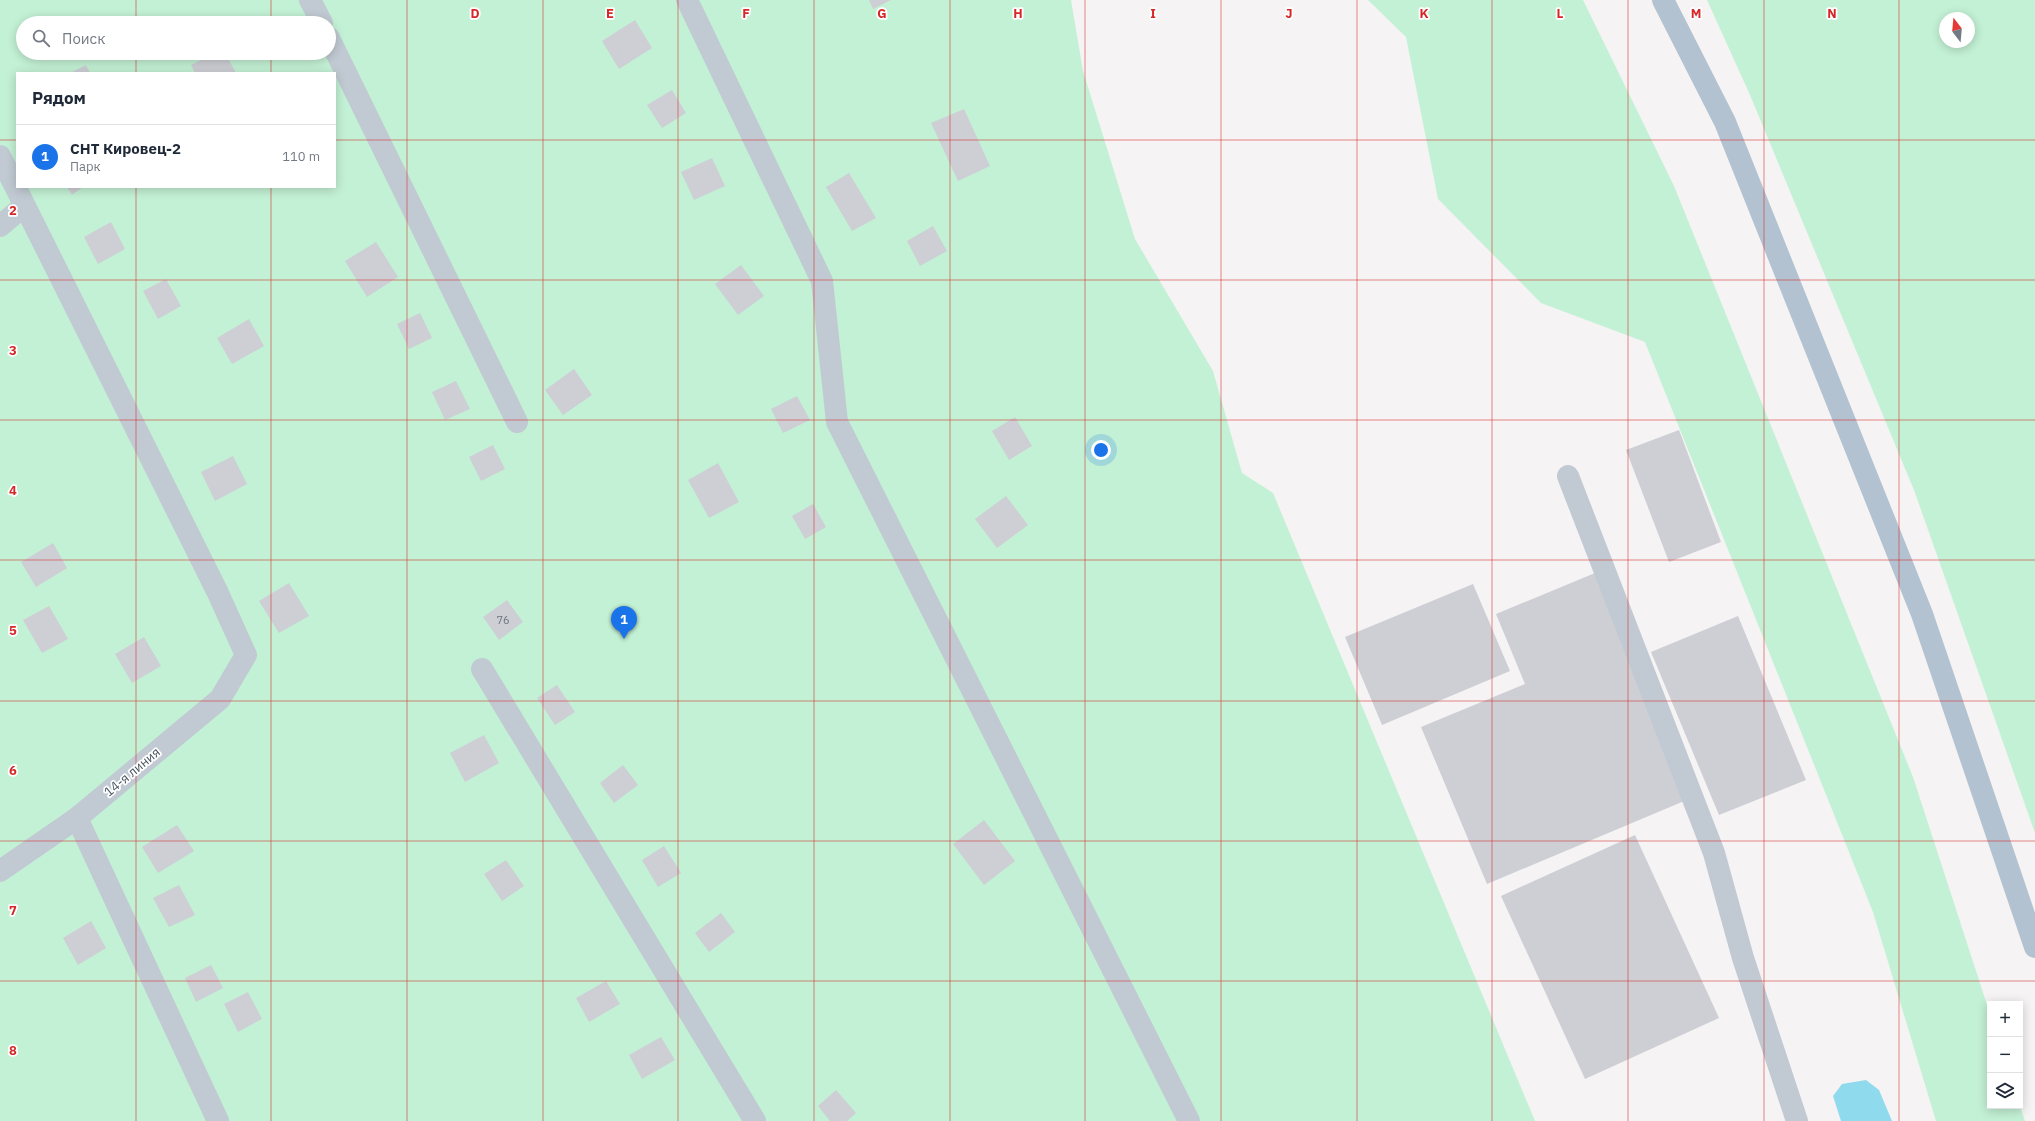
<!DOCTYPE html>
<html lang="ru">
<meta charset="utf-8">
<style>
body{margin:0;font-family:"IBM Plex Sans",sans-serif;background:#f6f6f7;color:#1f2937}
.controls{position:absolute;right:12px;bottom:12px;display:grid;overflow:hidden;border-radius:0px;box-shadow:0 2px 10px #0003}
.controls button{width:36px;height:36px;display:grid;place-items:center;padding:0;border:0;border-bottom:1px solid #e0e1e3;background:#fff;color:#1f2937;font:20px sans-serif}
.compass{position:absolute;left:1939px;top:12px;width:36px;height:36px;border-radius:50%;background:#fff;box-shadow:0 2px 10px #0003;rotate:344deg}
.you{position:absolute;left:1101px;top:450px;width:14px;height:14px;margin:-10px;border:3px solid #fff;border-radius:50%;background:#1a73e8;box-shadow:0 0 0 6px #1a73e833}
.badge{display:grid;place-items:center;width:26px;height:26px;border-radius:50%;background:#1a73e8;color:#fff;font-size:13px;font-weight:700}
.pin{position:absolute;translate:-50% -33px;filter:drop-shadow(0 1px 2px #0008)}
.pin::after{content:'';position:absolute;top:21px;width:14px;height:12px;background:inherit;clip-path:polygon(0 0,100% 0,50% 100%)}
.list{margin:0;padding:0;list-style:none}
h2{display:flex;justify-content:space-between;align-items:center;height:52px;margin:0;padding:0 16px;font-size:17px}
h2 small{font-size:13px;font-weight:400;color:#747a83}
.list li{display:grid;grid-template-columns:26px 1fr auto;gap:12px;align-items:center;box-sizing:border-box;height:64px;padding:0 16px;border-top:1px solid #e0e1e3}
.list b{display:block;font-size:15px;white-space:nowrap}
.list p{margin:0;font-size:13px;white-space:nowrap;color:#747a83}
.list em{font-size:13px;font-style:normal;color:#747a83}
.icon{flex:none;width:22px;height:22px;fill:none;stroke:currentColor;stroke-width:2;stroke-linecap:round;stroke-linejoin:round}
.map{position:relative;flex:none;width:2035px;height:1121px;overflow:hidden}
.search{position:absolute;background:#fff;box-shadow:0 2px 10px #0003;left:16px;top:16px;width:320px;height:44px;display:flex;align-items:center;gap:10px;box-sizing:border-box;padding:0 14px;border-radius:22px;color:#747a83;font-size:15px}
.panel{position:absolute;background:#fff;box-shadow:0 2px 10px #0003;left:16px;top:72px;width:320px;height:116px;border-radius:0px}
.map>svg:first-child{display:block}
.green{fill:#c3f1d5;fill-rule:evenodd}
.water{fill:#90daee}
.building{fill:#cdcfd5}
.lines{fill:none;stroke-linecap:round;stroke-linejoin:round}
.minor{stroke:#c1cad2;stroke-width:22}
.major{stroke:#b3c2d1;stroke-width:22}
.grid{fill:none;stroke:#d62828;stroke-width:1;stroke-opacity:0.55}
.labels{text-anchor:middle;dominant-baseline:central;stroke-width:3.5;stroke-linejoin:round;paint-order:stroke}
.number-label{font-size:11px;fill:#6b747e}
.street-label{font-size:13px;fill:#4a5661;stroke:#fff}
.grid-label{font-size:13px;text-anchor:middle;font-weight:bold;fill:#d62828;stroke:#fff;stroke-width:3.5;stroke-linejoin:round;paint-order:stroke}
</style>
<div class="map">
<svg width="2035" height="1121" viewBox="0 0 2035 1121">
<rect width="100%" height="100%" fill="#f5f3f3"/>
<g class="green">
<path d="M0,0H1071L1083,71L1135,239L1213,371L1242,473L1273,493L1535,1121H0ZM23,23H329V53H23ZM17,73H335V187H17Z"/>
<path d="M1368,0H1583L1674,186L1913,777L1990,1014V1106H2020L2025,1121H1936L1873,912L1645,342L1541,303L1438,199L1406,37Z"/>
<path d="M1707,0H2035V833L1914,490L1750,95ZM1945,18H1969V42H1945Z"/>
</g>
<path class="water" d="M1866,1080L1879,1090L1892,1121H1841L1833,1096L1842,1084Z"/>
<g class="building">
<path d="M869,0H891L873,9Z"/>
<path d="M635,20L652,48L619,69L602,41Z"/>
<path d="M215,53H225L236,73H195L191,65Z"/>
<path d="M86,65L90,73H70Z"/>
<path d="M672,90L686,113L662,128L647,105Z"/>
<path d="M964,109L990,166L958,181L931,123Z"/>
<path d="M712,158L725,186L694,200L681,172Z"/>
<path d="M849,173L876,218L852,231L826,187Z"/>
<path d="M67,187H83L72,195Z"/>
<path d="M111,222L125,249L98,264L84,237Z"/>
<path d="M933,226L947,251L920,266L907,241Z"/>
<path d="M376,242L398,277L367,297L345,261Z"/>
<path d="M741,265L764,296L738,315L715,284Z"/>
<path d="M166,279L181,306L158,319L143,291Z"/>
<path d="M420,313L432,338L409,349L397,324Z"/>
<path d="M249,319L264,346L232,364L217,338Z"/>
<path d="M574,369L592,395L563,415L545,390Z"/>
<path d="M456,381L470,409L445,420L432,392Z"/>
<path d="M797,396L810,420L783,433L771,409Z"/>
<path d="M1015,417L1032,446L1009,460L992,431Z"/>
<path d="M1679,430L1721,542L1669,562L1626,450Z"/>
<path d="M493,445L505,469L481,481L469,457Z"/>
<path d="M233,456L247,484L215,501L201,472Z"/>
<path d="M718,463L739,502L709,518L688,480Z"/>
<path d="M1006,496L1028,525L997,548L975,519Z"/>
<path d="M813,504L826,527L805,539L792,516Z"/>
<path d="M53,543L67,568L36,587L21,562Z"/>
<path d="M1595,573L1689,799L1487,884L1421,727L1525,684L1496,614Z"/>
<path d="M289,583L309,616L279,633L259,601Z"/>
<path d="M1473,584L1510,671L1382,725L1345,637Z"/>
<path d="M507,600L523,622L499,640L483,617Z"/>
<path d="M49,606L68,639L42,653L23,620Z"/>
<path d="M1738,616L1806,780L1719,815L1651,652Z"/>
<path d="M144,637L161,666L132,683L115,654Z"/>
<path d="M557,685L575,712L555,725L537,698Z"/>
<path d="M484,735L499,763L465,782L450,753Z"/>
<path d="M623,765L638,785L614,803L600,783Z"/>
<path d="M984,820L1015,861L984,885L953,844Z"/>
<path d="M177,825L194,851L158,873L142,847Z"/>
<path d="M1635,835L1719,1018L1585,1079L1501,896Z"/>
<path d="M664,846L681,873L658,887L642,860Z"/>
<path d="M506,860L524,886L502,901L484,874Z"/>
<path d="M179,885L195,915L169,927L153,898Z"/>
<path d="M721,913L735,932L709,952L695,933Z"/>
<path d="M91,921L106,948L78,965L63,938Z"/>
<path d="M211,965L223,988L196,1002L185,978Z"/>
<path d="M606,981L620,1004L589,1022L576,998Z"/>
<path d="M248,992L262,1019L238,1032L224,1004Z"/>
<path d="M661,1037L675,1060L642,1079L629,1055Z"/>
<path d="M836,1090L856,1113L847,1121H830L818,1106Z"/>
</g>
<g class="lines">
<g class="minor">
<path d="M310,0L322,23"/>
<path d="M687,0L822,281L837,422L1189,1121"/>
<path d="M329,38L517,422"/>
<path d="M0,156L217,591L246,655L220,699L77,818L0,871"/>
<path d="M0,226L24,206"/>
<path d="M1568,476L1714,853L1743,958L1797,1121"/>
<path d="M482,669L755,1121"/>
<path d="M77,818L218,1121"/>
</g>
<path class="major" d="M1663,0L1725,122L1922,614L2035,947"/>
</g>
<path class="grid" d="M136,0V23M271,0V23M407,0V1121M543,0V1121M678,0V1121M814,0V1121M950,0V1121M1085,0V1121M1221,0V1121M1357,0V1121M1492,0V1121M1628,0V1121M1764,0V1121M1899,0V1121M136,53V73M271,53V73M0,140H17M335,140H2035M136,187V1121M271,187V1121M0,280H2035M0,420H2035M0,560H2035M0,701H2035M0,841H2035M0,981H2035"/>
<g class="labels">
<g class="number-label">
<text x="503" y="620">76</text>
</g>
<g class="street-label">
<text transform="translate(132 772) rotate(-40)">14-я линия</text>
</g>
</g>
<g class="grid-label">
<text x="475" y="18">D</text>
<text x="610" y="18">E</text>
<text x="746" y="18">F</text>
<text x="882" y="18">G</text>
<text x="1018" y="18">H</text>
<text x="1153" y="18">I</text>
<text x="1289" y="18">J</text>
<text x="1424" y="18">K</text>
<text x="1560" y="18">L</text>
<text x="1696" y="18">M</text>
<text x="1832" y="18">N</text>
<text x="13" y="215">2</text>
<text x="13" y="355">3</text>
<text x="13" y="495">4</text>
<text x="13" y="635">5</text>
<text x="13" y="775">6</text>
<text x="13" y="915">7</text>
<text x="13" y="1055">8</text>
</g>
</svg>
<div class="controls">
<button>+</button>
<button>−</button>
<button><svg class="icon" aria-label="layers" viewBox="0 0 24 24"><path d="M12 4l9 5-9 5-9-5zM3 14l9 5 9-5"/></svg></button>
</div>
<svg class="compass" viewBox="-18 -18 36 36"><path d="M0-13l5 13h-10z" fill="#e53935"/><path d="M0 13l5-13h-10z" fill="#747a83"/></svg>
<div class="you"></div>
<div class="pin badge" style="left:624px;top:639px">1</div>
<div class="search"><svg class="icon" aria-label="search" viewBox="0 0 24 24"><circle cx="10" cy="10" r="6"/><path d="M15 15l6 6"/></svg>Поиск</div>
<section class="panel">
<h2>Рядом<small></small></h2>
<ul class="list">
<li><span class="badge">1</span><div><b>СНТ Кировец-2</b><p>Парк</p></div><em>110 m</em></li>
</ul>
</section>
</div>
